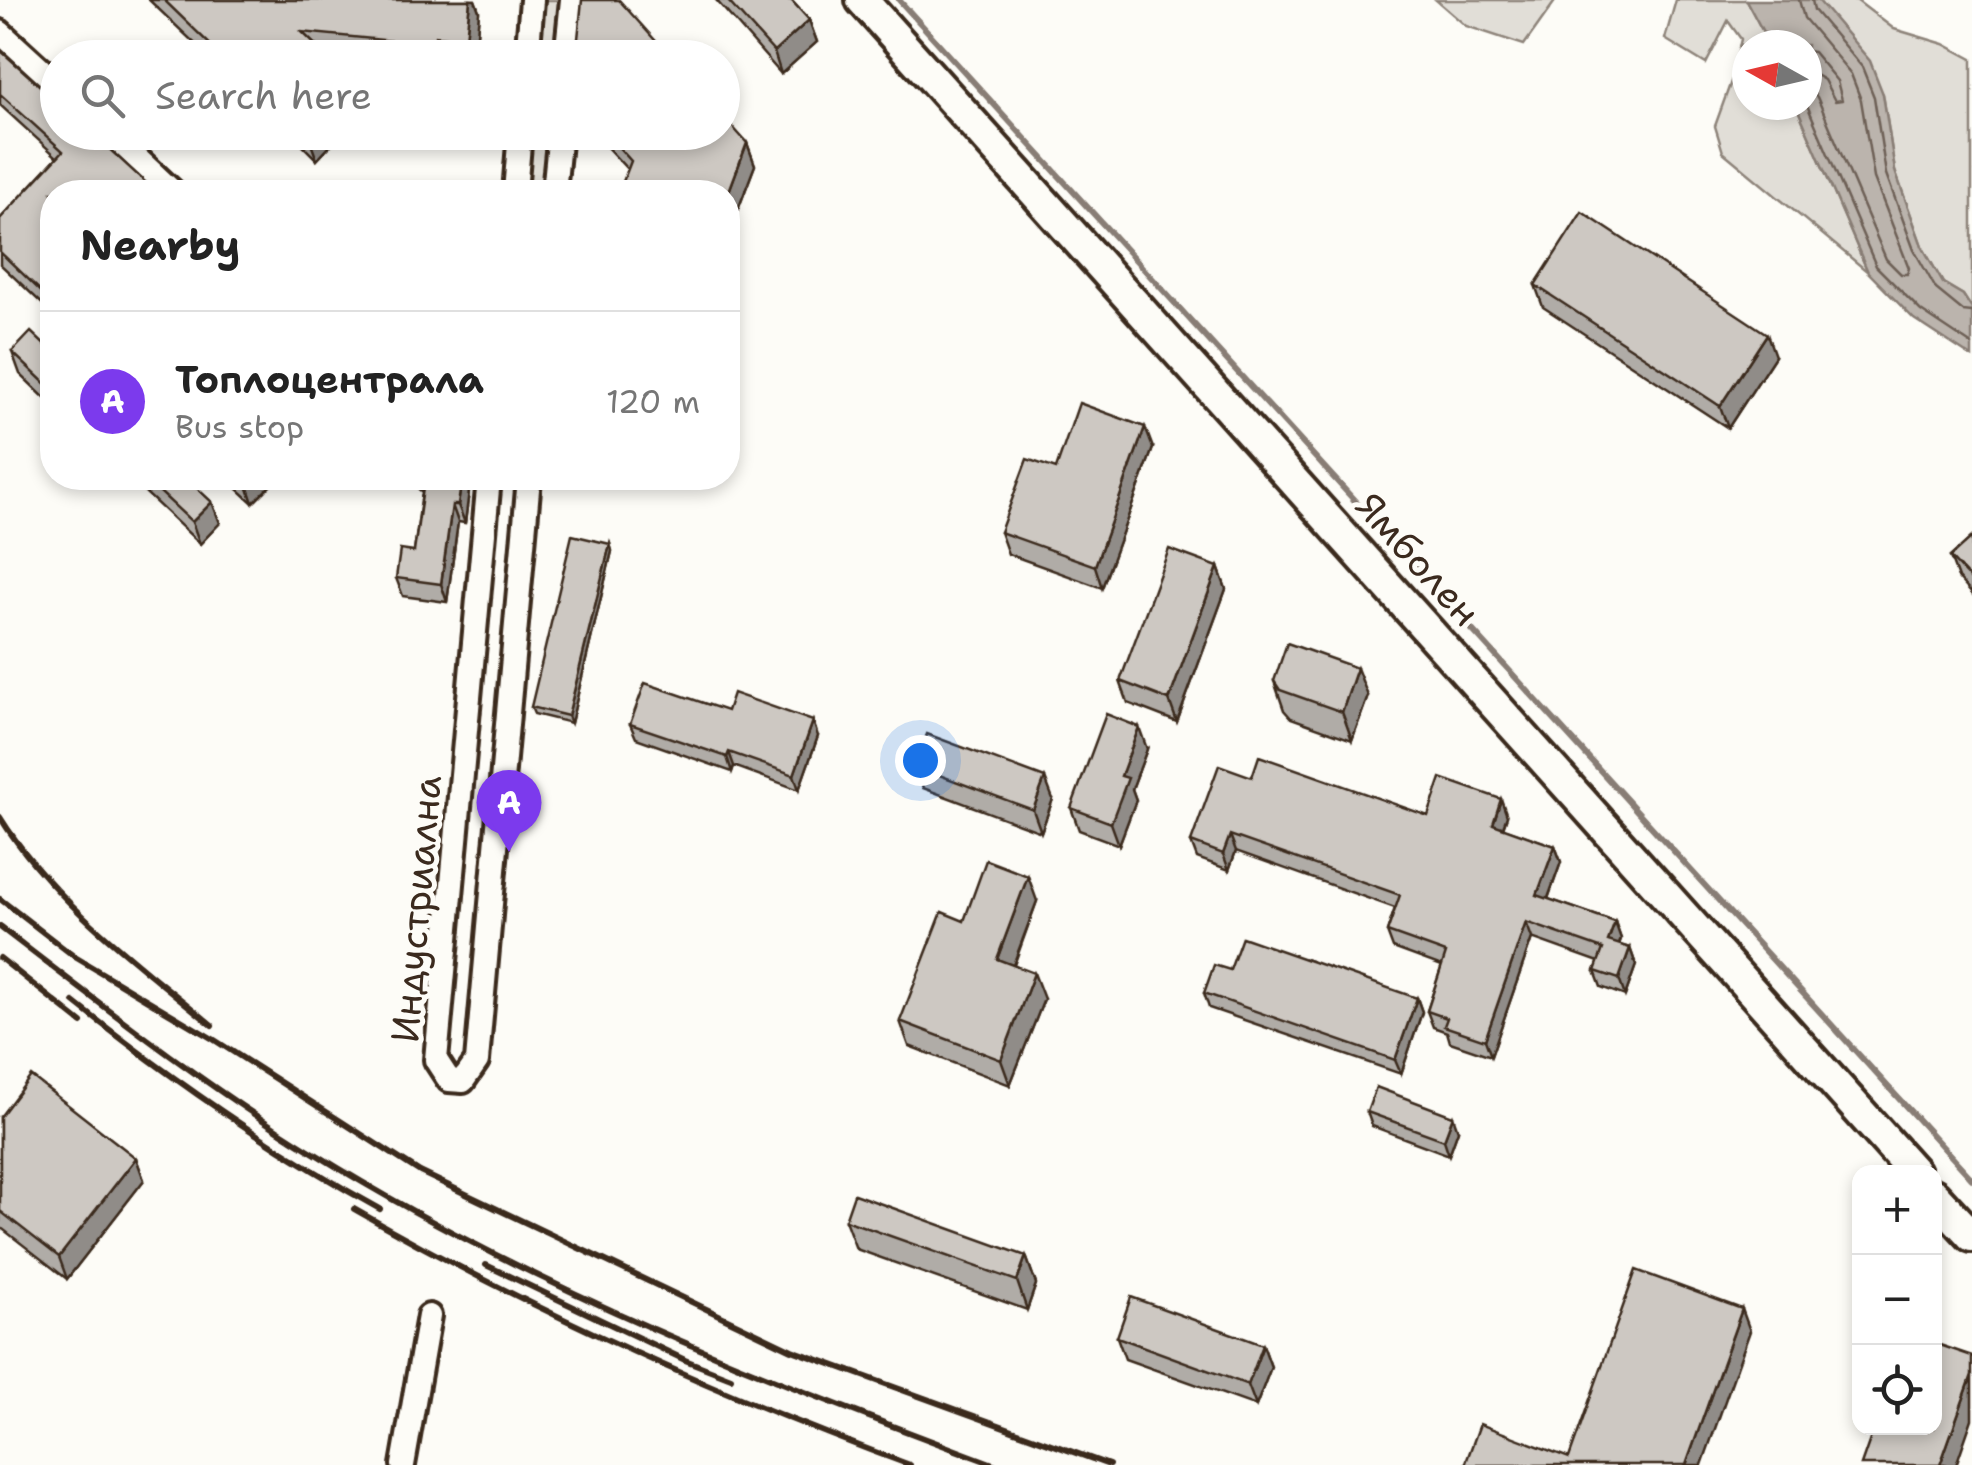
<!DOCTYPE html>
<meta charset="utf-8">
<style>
body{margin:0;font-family:"Shantell Sans",sans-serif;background:#f2f2f2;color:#222}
.controls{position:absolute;right:30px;bottom:30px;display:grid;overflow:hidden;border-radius:20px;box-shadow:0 5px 15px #0003}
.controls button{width:90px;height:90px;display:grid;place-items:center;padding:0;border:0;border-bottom:2px solid #e0e0e0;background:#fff;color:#222;font:50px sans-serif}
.compass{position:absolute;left:1732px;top:30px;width:90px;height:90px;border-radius:50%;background:#fff;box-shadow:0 5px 15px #0003;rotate:278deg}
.you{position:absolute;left:920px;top:760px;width:35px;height:35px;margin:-25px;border:8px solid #fff;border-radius:50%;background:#1a73e8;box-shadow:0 0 0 15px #1a73e833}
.badge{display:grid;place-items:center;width:65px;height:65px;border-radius:50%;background:#7c3aed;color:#fff;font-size:32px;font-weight:700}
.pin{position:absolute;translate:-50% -82px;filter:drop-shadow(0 2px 5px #0008)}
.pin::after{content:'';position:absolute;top:52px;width:35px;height:30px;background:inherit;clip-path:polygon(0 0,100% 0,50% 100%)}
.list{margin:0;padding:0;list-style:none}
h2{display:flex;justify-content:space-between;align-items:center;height:130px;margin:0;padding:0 40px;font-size:42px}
h2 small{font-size:32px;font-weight:400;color:#767676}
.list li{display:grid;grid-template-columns:65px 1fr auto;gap:30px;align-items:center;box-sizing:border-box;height:180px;padding:0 40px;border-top:2px solid #e0e0e0}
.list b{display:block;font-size:38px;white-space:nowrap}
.list p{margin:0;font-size:32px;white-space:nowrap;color:#767676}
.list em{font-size:32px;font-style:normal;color:#767676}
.icon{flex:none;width:55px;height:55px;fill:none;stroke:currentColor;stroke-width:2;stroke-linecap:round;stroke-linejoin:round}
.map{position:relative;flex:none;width:1972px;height:1465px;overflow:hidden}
.search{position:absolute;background:#fff;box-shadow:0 5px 15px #0003;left:40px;top:40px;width:700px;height:110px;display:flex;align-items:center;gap:25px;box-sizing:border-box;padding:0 35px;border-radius:55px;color:#767676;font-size:38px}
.panel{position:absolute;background:#fff;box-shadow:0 5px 15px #0003;left:40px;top:180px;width:700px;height:310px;border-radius:40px}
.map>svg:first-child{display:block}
.green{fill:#e1ded7;stroke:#8e847a;stroke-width:2.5}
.water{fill:#bbb4ad;stroke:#887d74;stroke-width:2.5}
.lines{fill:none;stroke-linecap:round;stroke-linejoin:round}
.shore{stroke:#6e6157;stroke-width:2.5}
.stream{stroke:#887d74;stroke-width:6}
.minor-casing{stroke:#3b2a1e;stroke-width:30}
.major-casing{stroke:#3b2a1e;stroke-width:38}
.minor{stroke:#fdfcf7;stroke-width:22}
.major{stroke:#fdfcf7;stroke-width:30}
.rail{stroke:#3b2a1e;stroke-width:6}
.wall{fill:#b0aca7;stroke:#3b2a1e;stroke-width:2.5}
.shaded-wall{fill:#908c88;stroke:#3b2a1e;stroke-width:2.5}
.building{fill:#cdc8c2;stroke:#3b2a1e;stroke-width:2.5}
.labels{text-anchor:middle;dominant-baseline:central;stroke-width:10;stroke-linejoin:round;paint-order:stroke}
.street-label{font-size:38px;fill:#3b2a1e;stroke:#fdfcf7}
</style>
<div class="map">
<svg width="1972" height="1465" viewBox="0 0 1972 1465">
<rect width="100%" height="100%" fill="#fdfcf7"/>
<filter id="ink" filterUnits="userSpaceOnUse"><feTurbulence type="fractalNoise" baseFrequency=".01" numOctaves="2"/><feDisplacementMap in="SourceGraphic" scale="20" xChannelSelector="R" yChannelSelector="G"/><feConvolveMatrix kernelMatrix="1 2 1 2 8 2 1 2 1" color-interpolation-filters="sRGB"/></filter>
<g filter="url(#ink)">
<g class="green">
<path d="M532,0H572L566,57L527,58Z"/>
<path d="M1436,0H1556L1524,45L1466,26Z"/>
<path d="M1676,0H1746L1770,45H1747V105H1796L1868,272L1723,152L1715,126L1732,79L1741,39L1728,21L1706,64L1665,39Z"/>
<path d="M1818,0H1856L1894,29L1944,44L1972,59V309L1963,295L1943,283L1922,246L1895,171L1883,94Z"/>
<path d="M520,133H560L554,192H515Z"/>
</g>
<path class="water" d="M1746,0H1818L1870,61L1883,94L1895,171L1922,246L1943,283L1963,295L1972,309V357L1914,319L1868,272L1796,105H1807V45H1770Z"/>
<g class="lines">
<g class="shore">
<path d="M1799,0L1804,18L1851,74L1861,100L1874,178L1909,268L1907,274H1901L1886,259L1817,97L1807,86"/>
<path d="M1812,0L1814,10L1862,67L1874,97L1886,174L1914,250L1936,289L1963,311L1972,312"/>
<path d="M1807,51L1813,52L1837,81L1842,100L1835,101L1824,80L1807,70"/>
<path d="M1807,105L1876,266L1921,311L1972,345"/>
</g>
<path class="stream" d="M899,0L1972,1179"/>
<g class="minor-casing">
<g id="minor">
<path d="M0,32L58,85"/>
<path d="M527,58L532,0"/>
<path d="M566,58L572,0"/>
<path d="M109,132L173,192"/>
<path d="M515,192L520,132"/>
<path d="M554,192L560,132"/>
<path d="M489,478L436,1060L449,1080L463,1081L477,1061L529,478"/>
<path d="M403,1465L429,1316"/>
</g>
</g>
<g class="major-casing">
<g id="major">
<path d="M862,0L1914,1172"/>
<path d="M1934,1195L1972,1236"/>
</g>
</g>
<use href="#minor" class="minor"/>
<use href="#major" class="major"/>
<g class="rail">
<path d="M0,817C52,901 137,963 212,1025"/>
<path d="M0,899L75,957L213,1039L420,1172L792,1350L1109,1465"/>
<path d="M0,927C102,1005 204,1085 314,1153C526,1285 763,1379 996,1465"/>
<path d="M0,958L82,1023"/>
<path d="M74,1002C171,1079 271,1149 380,1209"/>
<path d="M354,1209C532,1311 718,1394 910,1465"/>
<path d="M486,1265L685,1360L731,1378"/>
</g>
</g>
<g class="wall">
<path d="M149,0H475L479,11L475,58H351L326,55L329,58H210Z"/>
<path d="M716,0H791L809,20L817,42L781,74Z"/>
<path d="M0,50L91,132L52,192V313L0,264V219L57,157L0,105Z"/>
<path d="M289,132H343L317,160Z"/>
<path d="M593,132H722L747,143L755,165L728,236V192L628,170Z"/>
<path d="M1535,285L1775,356L1728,428L1543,307Z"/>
<path d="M12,352H52V405L20,374Z"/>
<path d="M1153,448L1102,588L1008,554L1000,532L1056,469Z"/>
<path d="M130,478H186L220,523L200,544Z"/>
<path d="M226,478H278L253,503Z"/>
<path d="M406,478H464L469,491L465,523L458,522L447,602L403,596L396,578L414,552L422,492Z"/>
<path d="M1972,537V594L1958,578L1950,557Z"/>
<path d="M610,544L612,551L571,723L534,714L531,707Z"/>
<path d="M1218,567L1226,589L1177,722L1128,703L1120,681Z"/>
<path d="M1274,681L1368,696L1352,740L1291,718L1284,710Z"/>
<path d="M727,711L818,736L799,790L734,766L732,772L636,738L630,724Z"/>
<path d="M1147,749L1132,789L1136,800L1119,845L1079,830L1071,808Z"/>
<path d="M915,766L1053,799L1041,832L923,788Z"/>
<path d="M1252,777L1428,816H1507L1503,828L1555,846L1561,862L1548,899L1615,922L1621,939L1619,945L1630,948L1636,965L1625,996L1601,987L1595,971L1599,962L1532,938L1491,1056L1450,1042L1447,1032L1433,1027L1427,1011L1442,966L1393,948L1387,932L1395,908L1236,851L1229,870L1197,858L1191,842Z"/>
<path d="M1037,901L1014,965L1044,999L1010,1085L909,1046L900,1021L964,921Z"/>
<path d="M1230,970L1417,998L1422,1012L1401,1074L1209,1008L1204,993Z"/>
<path d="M1367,1112L1458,1130L1449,1155L1372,1126Z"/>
<path d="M0,1117L136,1158L144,1180L67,1279L0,1227Z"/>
<path d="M845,1220L1026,1256L1036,1284L1027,1310L856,1249Z"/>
<path d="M1117,1337L1263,1345L1271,1367L1256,1406L1125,1359Z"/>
</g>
<g class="shaded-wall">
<path d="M470,0H475L479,11L475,58L466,39Z"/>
<path d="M809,20L817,42L781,74L774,52Z"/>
<path d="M435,36L443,57L439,58L434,45Z"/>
<path d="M315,132H343L317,160L309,138Z"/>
<path d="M747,143L755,165L728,236V194Z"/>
<path d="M1767,334L1775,356L1728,428L1720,406Z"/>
<path d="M1145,427L1153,448L1102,588L1095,566Z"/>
<path d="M254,478H278L253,503L247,485Z"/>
<path d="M462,478H464L469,491L465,523L458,505Z"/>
<path d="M212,502L220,523L200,544L192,522Z"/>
<path d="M452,505L458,522L447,602L441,584Z"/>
<path d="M610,544L612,551L571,723L568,716Z"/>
<path d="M1218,567L1226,589L1177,722L1169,700Z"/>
<path d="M1357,668L1368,696L1352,740L1342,712Z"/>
<path d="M813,721L818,736L799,790L794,775Z"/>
<path d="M1139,727L1147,749L1132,789L1136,800L1119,845L1111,823L1121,776Z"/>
<path d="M729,752L734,766L732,772L727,757Z"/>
<path d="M1045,778L1053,799L1041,832L1033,810Z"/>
<path d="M1501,799L1507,816L1498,840L1493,824Z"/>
<path d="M1230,835L1236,851L1229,870L1223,854Z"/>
<path d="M1555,846L1561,862L1543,912L1537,895Z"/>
<path d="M1028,876L1037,901L1006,984L997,959Z"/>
<path d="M1526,922L1532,938L1491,1056L1485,1040Z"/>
<path d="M1615,922L1621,939L1614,957L1608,941Z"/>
<path d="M1630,948L1636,965L1625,996L1619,979Z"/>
<path d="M1034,973L1044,999L1010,1085L1001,1060Z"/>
<path d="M1417,998L1422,1012L1401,1074L1395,1060Z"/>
<path d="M1453,1116L1458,1130L1449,1155L1444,1140Z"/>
<path d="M136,1158L144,1180L67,1279L59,1257Z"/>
<path d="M1026,1256L1036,1284L1027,1310L1017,1281Z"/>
<path d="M1742,1309L1750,1331L1702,1465H1686Z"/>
<path d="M1263,1345L1271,1367L1256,1406L1248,1385Z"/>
<path d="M1972,1375V1419L1956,1465H1940Z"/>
</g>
<g class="building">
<path d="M164,0H470L466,39L435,36L434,45L302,32L329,58H224Z"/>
<path d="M582,0H619L671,58H576Z"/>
<path d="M727,0H791L809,20L774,52Z"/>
<path d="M0,50L58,102V132H91L156,192H52V302L0,252V219L63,151L0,94Z"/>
<path d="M722,115L747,143L728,194V192H619L631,161L605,132H722Z"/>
<path d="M303,132H315L309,138Z"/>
<path d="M1582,212L1767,334L1720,406L1535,285Z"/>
<path d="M31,332L52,352V390L12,352Z"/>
<path d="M1079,403L1145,427L1095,566L1000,532L1027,459L1056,469Z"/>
<path d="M145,478H186L212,502L192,522Z"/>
<path d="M239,478H254L247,485Z"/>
<path d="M419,478H462L458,505H452L441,584L396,578L400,550L414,552L424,481Z"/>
<path d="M572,535L610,544L568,716L531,707Z"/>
<path d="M1972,537V581L1950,557Z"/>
<path d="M1169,549L1218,567L1169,700L1120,681Z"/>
<path d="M1287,643L1357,668L1342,712L1280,690L1274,681Z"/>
<path d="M645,683L727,711L733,693L813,721L794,775L729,752L727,757L630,724Z"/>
<path d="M1106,714L1139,727L1121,776L1128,778L1111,823L1071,808Z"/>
<path d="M927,734L1045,778L1033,810L915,766Z"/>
<path d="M1259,756L1428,816L1441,778L1501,799L1493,824L1555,846L1537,895L1615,922L1608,941L1630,948L1619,979L1595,971L1603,949L1526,922L1485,1040L1444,1026L1447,1018L1427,1011L1446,953L1387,932L1400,895L1230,835L1223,854L1191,842L1219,765L1252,777Z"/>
<path d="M986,860L1028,876L997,959L1034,973L1001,1060L900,1021L942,912L964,921Z"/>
<path d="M1242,937L1417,998L1395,1060L1204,993L1214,965L1230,970Z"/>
<path d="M31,1076L136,1158L59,1257L0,1211V1117Z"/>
<path d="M1376,1087L1453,1116L1444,1140L1367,1112Z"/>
<path d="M854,1194L1026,1256L1017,1281L845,1220Z"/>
<path d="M1636,1270L1742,1309L1686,1465H1465L1480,1424L1569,1458Z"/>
<path d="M1131,1297L1263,1345L1248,1385L1117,1337Z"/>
<path d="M1934,1343L1972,1356V1375L1940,1465H1861L1874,1428H1934Z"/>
</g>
</g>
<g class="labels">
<g class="street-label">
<text transform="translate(1418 559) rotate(48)">Ямболен</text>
<text transform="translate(416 909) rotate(-85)">Индустриална</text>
</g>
</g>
</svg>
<div class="controls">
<button>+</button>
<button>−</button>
<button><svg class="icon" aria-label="locate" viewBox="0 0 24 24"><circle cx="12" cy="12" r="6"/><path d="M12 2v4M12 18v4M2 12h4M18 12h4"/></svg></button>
</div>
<svg class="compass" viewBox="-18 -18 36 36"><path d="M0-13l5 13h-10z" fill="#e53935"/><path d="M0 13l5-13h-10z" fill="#767676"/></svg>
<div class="you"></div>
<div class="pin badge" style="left:509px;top:852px">A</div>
<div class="search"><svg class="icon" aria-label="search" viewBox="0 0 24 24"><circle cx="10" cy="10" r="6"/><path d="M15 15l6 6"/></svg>Search here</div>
<section class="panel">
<h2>Nearby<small></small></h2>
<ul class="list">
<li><span class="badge">A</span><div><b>Топлоцентрала</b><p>Bus stop</p></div><em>120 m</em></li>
</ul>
</section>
</div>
